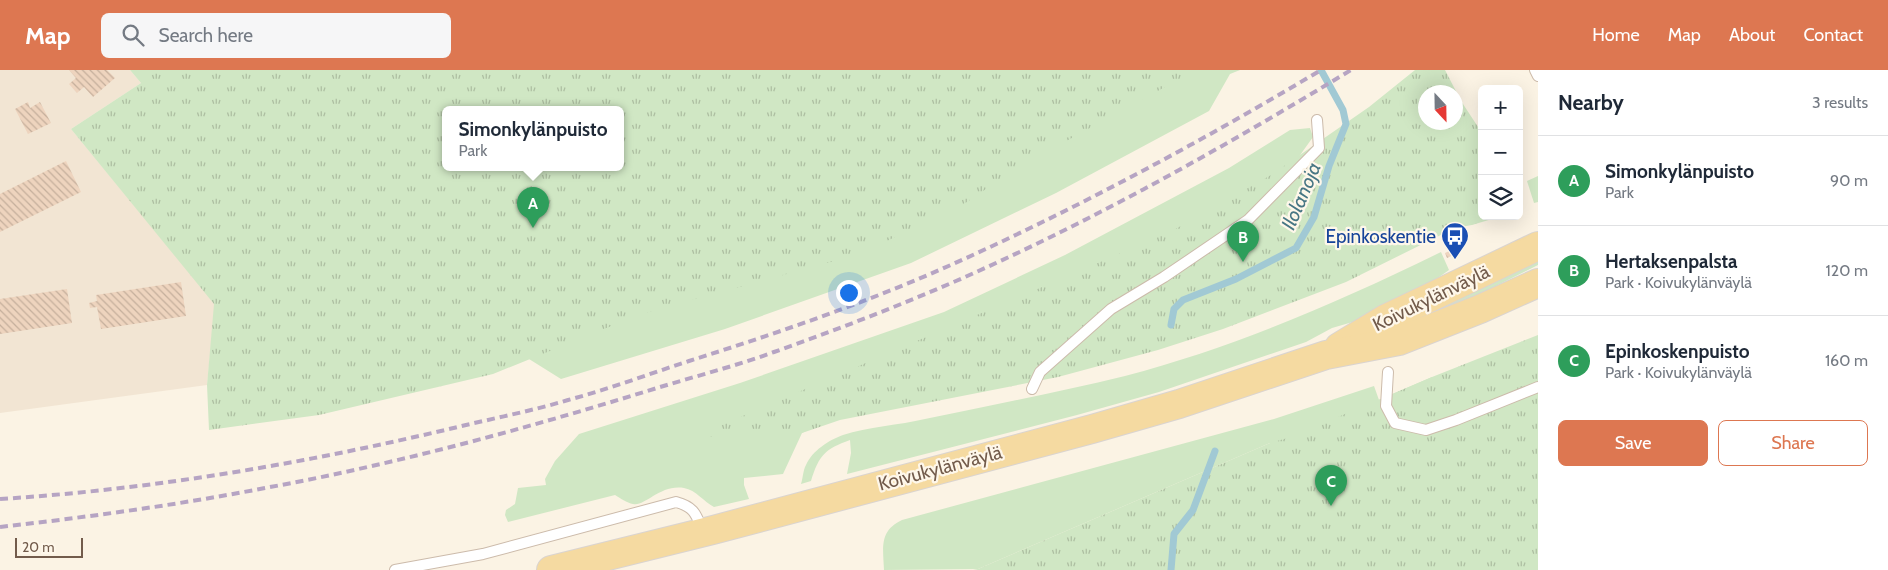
<!DOCTYPE html>
<meta charset="utf-8">
<style>
body{margin:0;font-family:Cabin,sans-serif;background:#f6f6f7;color:#1f2937}
.controls{position:absolute;right:15px;top:15px;display:grid;overflow:hidden;border-radius:8px;box-shadow:0 5px 20px #0002}
.controls button{width:45px;height:45px;display:grid;place-items:center;padding:0;border:0;border-bottom:1px solid #e0e1e3;background:#fff;color:#1f2937;font:25px sans-serif}
.compass{position:absolute;left:1418px;top:15px;width:45px;height:45px;border-radius:50%;background:#fff;box-shadow:0 5px 20px #0002;rotate:158deg}
.scale{position:absolute;left:15px;bottom:12px;width:68px;box-sizing:border-box;padding-left:5px;border:2px solid #725b4b;border-top:0;font-size:14px;line-height:18px;white-space:nowrap;color:#725b4b;-webkit-text-stroke:4px #fef7ea;paint-order:stroke}
.you{position:absolute;left:848px;top:222px;width:18px;height:18px;margin:-12px;border:4px solid #fff;border-radius:50%;background:#1a73e8;box-shadow:0 0 0 8px #1a73e833}
.badge{display:grid;place-items:center;width:32px;height:32px;border-radius:50%;background:#dd7751;color:#fff;font-size:16px;font-weight:700}
.pin{position:absolute;translate:-50% -41px;filter:drop-shadow(0 1px 2px #0008)}
.pin::after{content:'';position:absolute;top:26px;width:18px;height:15px;background:inherit;clip-path:polygon(0 0,100% 0,50% 100%)}
.popup{position:absolute;left:442px;top:36px;width:182px;height:65px;box-sizing:border-box;display:grid;place-content:center;border-radius:8px;background:#fff;filter:drop-shadow(0 1px 4px #0005);font-size:16px;white-space:nowrap;color:#747a83}
.popup b{font-size:19px;color:#1f2937}
.popup::after{content:'';position:absolute;left:50%;top:100%;margin-left:-10px;border:10px solid transparent;border-top-color:#fff}
.list{margin:0;padding:0;list-style:none}
h2{display:flex;justify-content:space-between;align-items:center;height:65px;margin:0;padding:0 20px;font-size:21px}
h2 small{font-size:16px;font-weight:400;color:#747a83}
.list li{display:grid;grid-template-columns:32px 1fr auto;gap:15px;align-items:center;box-sizing:border-box;height:90px;padding:0 20px;border-top:1px solid #e0e1e3}
.list b{display:block;font-size:19px;white-space:nowrap}
.list p{margin:0;font-size:16px;white-space:nowrap;color:#747a83}
.list em{font-size:16px;font-style:normal;color:#747a83}
.actions{display:flex;gap:10px;padding:15px 20px}
.actions a{flex:1;padding:11px 0;border:1px solid #dd7751;border-radius:8px;text-align:center;font-size:18px;color:#dd7751}
.actions .main{background:#dd7751;color:#fff}
.icon{flex:none;width:28px;height:28px;fill:none;stroke:currentColor;stroke-width:2;stroke-linecap:round;stroke-linejoin:round}
.map{position:relative;flex:none;width:1538px;height:500px;overflow:hidden}
header{display:flex;align-items:center;gap:30px;box-sizing:border-box;height:70px;padding:0 25px;background:#dd7751;color:#fff}
header strong{font-size:24px}
nav{display:flex;gap:28px;margin-inline-start:auto;font-size:18px}
.search{width:350px;height:45px;background:#f6f6f7;display:flex;align-items:center;gap:12px;box-sizing:border-box;padding:0 18px;border-radius:8px;color:#747a83;font-size:19px}
main{display:flex}
aside{flex:1;background:#fff}
.map>svg:first-child{display:block}
.residential{fill:#f2e5d3}
.green{fill:#d0e7c4}
.park{fill:url(#park-tufts);fill-rule:evenodd}
.lines{fill:none;stroke-linecap:round;stroke-linejoin:round}
.stream{stroke:#a1c9d4;stroke-width:7}
.building{fill:url(#building-back-hatch)}
.lane-casing{stroke:#ccbbab;stroke-width:12}
.primary-casing{stroke:#dad4d0;stroke-width:30}
.lane{stroke:#fff;stroke-width:10}
.primary{stroke:#f5daa1;stroke-width:28}
.rail{stroke:#b6a4c3;stroke-width:4;stroke-dasharray:8 5;stroke-linecap:butt}
.labels{text-anchor:middle;dominant-baseline:central;stroke-width:4.5;stroke-linejoin:round;paint-order:stroke}
.transit-label{font-size:19px;fill:#164399;stroke:#fef7ea;text-anchor:end}
.street-label{font-size:19px;fill:#725b4b;stroke:#fef7ea}
.water-label{font-size:20px;font-style:italic;fill:#477684;stroke:#fef7ea}
</style>
<header>
<strong>Map</strong>
<div class="search"><svg class="icon" aria-label="search" viewBox="0 0 24 24"><circle cx="10" cy="10" r="6"/><path d="M15 15l6 6"/></svg>Search here</div>
<nav><a>Home</a><a>Map</a><a>About</a><a>Contact</a></nav>
</header>
<main>
<div class="map">
<svg width="1538" height="500" viewBox="0 0 1538 500">
<defs>
<pattern id="park-tufts" width="24" height="20" patternUnits="userSpaceOnUse" patternTransform="scale(1.25)"><rect width="24" height="20" fill="#d0e7c4"/><path d="M3 7l-1-3M5 7V3M7 7l1-3M15 17l-1-3M17 17v-4M19 17l1-3" fill="none" stroke="#adbea1"/></pattern>
<pattern id="building-back-hatch" width="6" height="6" patternUnits="userSpaceOnUse" patternTransform="scale(1.25)"><rect width="6" height="6" fill="#eed4be"/><path d="M-1 5l2 2M0 0l6 6M5-1l2 2" fill="none" stroke="#c5af9c"/></pattern>
</defs>
<rect width="100%" height="100%" fill="#fbf3e4"/>
<path class="residential" d="M0,0H130L141,13L71,59L215,234L207,315L0,343Z"/>
<g class="green">
<path d="M1006,0H1240L1230,4L1209,41L1056,123L911,193L725,259L561,309L529,289L537,253Z"/>
<path d="M1310,58L1313,67L1298,88L1273,117L802,363L783,404L744,408V415L749,429L714,437C704,432 696,420 684,418C660,414 645,437 633,434C627,433 620,428 615,425L508,452L505,445L506,440L515,434L518,418L546,415L545,409L555,391L579,364L740,313L944,242L1065,185L1229,98L1290,60Z"/>
<path d="M1538,106V132L1534,133L1527,111Z"/>
<path d="M1441,182L1449,200L1414,225L1363,249L1332,258L1306,272L1159,322L1077,345L847,404L851,383L850,370C825,379 819,385 811,411L801,414C803,408 803,400 806,395C812,381 829,370 843,365C867,357 900,355 925,349C991,335 1059,322 1125,306C1235,277 1339,232 1441,182Z"/>
<path d="M1538,188V195L1428,250L1424,244Z"/>
<path d="M1432,307L1538,372L1270,373L978,499L884,500C883,477 879,461 902,450L1274,349L1374,316L1379,330Z"/>
</g>
<g class="park">
<path d="M130,0H1196L1015,99L967,132L860,184L641,244L493,304L319,345L209,360L207,315L214,234L71,59L141,13ZM620,39V97H446V39Z"/>
<path d="M1415,0H1445L1461,31L1482,63V146H1502L1472,155L1455,158L1346,212L1223,259L1158,280L1058,307L840,350L802,363L694,367L1172,161L1271,105L1369,37ZM1426,22H1456V52H1426Z"/>
<path d="M1538,265V500H973L978,499L1270,373L1291,367L1432,307Z"/>
</g>
<g class="lines">
<g class="stream">
<path d="M1171,255L1174,239L1183,230L1236,209L1296,178L1314,147L1329,96L1346,54L1343,40L1321,0"/>
<path d="M1171,500L1174,464L1193,440L1215,381"/>
</g>
</g>
<g class="building">
<path d="M69,0H107L115,8L93,27L84,17L77,23L69,14L76,8Z"/>
<path d="M28,32L30,38L40,32L51,53L28,64L15,39Z"/>
<path d="M66,91L81,122L0,162V124Z"/>
<path d="M1458,177L1460,182L1447,188L1445,183Z"/>
<path d="M181,212L186,246L101,259L97,237L90,238L89,233L97,231L96,225Z"/>
<path d="M67,219L72,253L0,264V229Z"/>
</g>
<g class="lines">
<g class="lane-casing">
<g id="lane">
<path d="M1535,0L1538,6"/>
<path d="M1388,302L1386,336L1395,353L1426,360L1456,350L1538,317"/>
<path d="M1032,319L1040,302L1111,239L1164,207L1248,150L1319,78L1317,50"/>
<path d="M395,500L483,484L676,432C695,437 696,445 703,461"/>
</g>
</g>
<g class="primary-casing">
<g id="primary">
<path d="M1339,277L1385,249L1538,176"/>
<path d="M551,500L713,460L1092,359L1179,334L1326,285L1399,271L1480,239L1538,213"/>
</g>
</g>
<use href="#lane" class="lane"/>
<use href="#primary" class="primary"/>
<g class="rail">
<path d="M0,429C157,419 313,392 466,355C500,347 535,340 568,330C609,319 649,304 689,291C778,263 868,232 953,194C1080,137 1202,71 1321,0"/>
<path d="M0,457C88,447 177,435 265,418C397,394 528,358 657,318C696,306 736,296 774,282C836,260 896,237 956,211C1093,151 1224,77 1351,0"/>
</g>
</g>
<defs>
<g id="bus-pin" transform="scale(1.4375)"><path d="M0 17L-7.5 6A9.5 9.5 0 1 1 7.5 6Z" fill="#1a4fb4" stroke="#fef7ea"/><path d="M-5-6H5V4H4V6H2V4H-2V6H-4V4H-5ZM-3.5-4V0h7V-4ZM-3.5 1.2v1.5H-2V1.2ZM2 1.2v1.5H3.5V1.2Z" fill="#fff"/></g>
</defs>
<g fill-rule="evenodd">
<use href="#bus-pin" x="1455" y="166"/>
</g>
<g class="labels">
<g class="transit-label">
<text x="1436" y="166">Epinkoskentie</text>
</g>
<g class="street-label">
<text transform="translate(1431 228) rotate(-26)">Koivukylänväylä</text>
<text transform="translate(940 398) rotate(-15)">Koivukylänväylä</text>
</g>
<g class="water-label">
<text transform="translate(1301 126) rotate(-67)">Ilolanoja</text>
</g>
</g>
</svg>
<div class="controls">
<button>+</button>
<button>−</button>
<button><svg class="icon" aria-label="layers" viewBox="0 0 24 24"><path d="M12 4l9 5-9 5-9-5zM3 14l9 5 9-5"/></svg></button>
</div>
<svg class="compass" viewBox="-18 -18 36 36"><path d="M0-13l5 13h-10z" fill="#e53935"/><path d="M0 13l5-13h-10z" fill="#747a83"/></svg>
<div class="scale">20 m</div>
<div class="you"></div>
<div class="pin badge" style="left:533px;top:158px;background:#2e9e5b">A</div>
<div class="popup"><b>Simonkylänpuisto</b>Park</div>
<div class="pin badge" style="left:1243px;top:192px;background:#2e9e5b">B</div>
<div class="pin badge" style="left:1331px;top:436px;background:#2e9e5b">C</div>
</div>
<aside>
<h2>Nearby<small>3 results</small></h2>
<ul class="list">
<li><span class="badge" style="background:#2e9e5b">A</span><div><b>Simonkylänpuisto</b><p>Park</p></div><em>90 m</em></li>
<li><span class="badge" style="background:#2e9e5b">B</span><div><b>Hertaksenpalsta</b><p>Park · Koivukylänväylä</p></div><em>120 m</em></li>
<li><span class="badge" style="background:#2e9e5b">C</span><div><b>Epinkoskenpuisto</b><p>Park · Koivukylänväylä</p></div><em>160 m</em></li>
</ul>
<div class="actions"><a class="main">Save</a><a>Share</a></div>
</aside>
</main>
